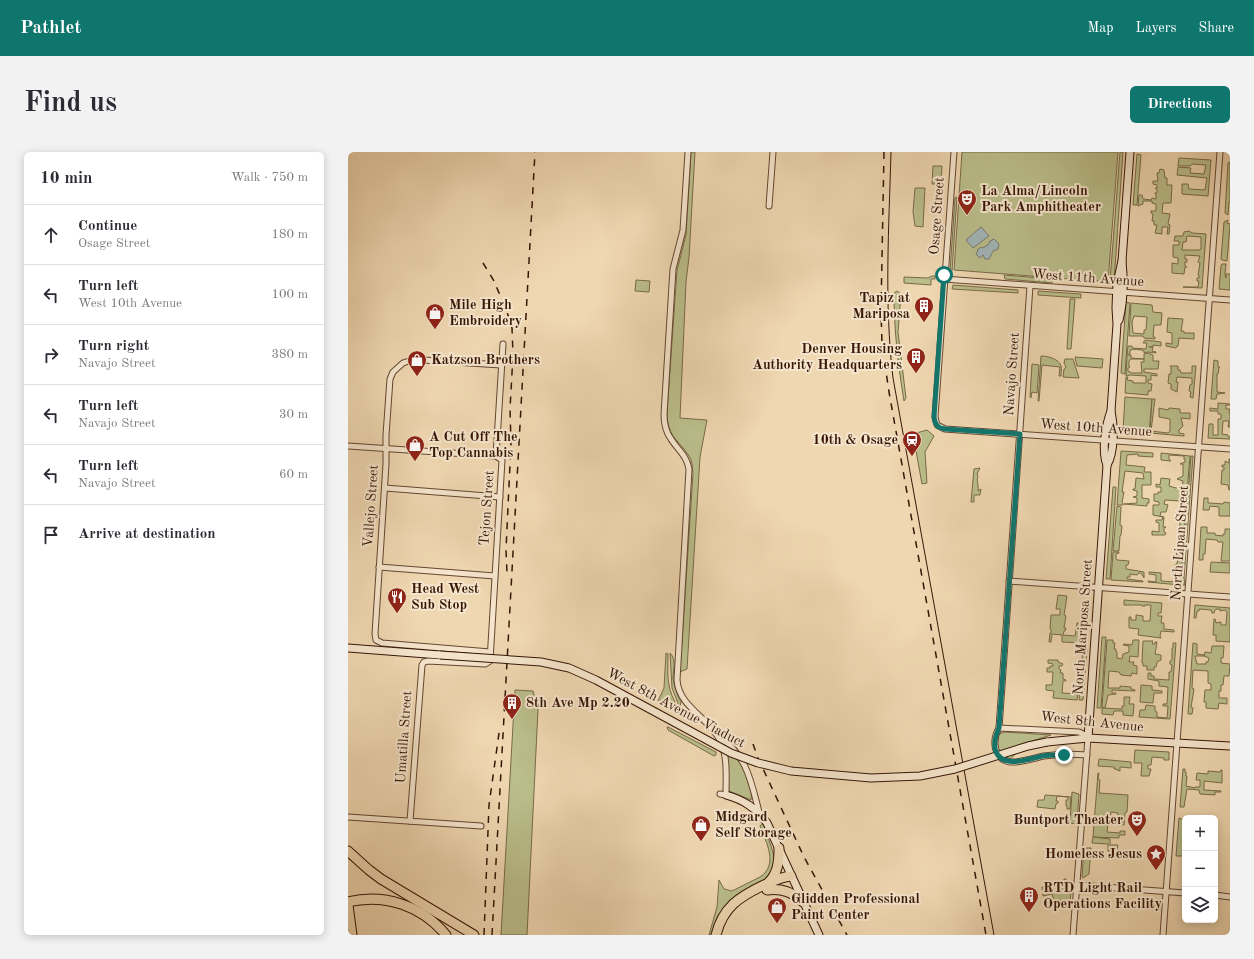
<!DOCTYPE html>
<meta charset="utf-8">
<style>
body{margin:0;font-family:"Old Standard TT",serif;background:#f2f2f3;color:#2b2b33}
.controls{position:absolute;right:12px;bottom:12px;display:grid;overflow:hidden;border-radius:6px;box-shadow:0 2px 10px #0003}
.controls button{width:36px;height:36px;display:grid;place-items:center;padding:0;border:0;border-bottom:1px solid #e1e1e2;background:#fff;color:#2b2b33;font:20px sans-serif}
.stop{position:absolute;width:12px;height:12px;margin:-9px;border:3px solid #0f766e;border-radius:50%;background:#fff}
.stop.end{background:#0f766e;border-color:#fff;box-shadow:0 1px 4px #0008}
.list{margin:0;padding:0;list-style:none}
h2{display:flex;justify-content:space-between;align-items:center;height:52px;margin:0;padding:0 16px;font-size:17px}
h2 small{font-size:13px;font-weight:400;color:#7c7c81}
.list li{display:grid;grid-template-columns:26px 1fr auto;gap:12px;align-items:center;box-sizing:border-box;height:60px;padding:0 16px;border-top:1px solid #e1e1e2}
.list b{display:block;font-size:15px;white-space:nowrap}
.list p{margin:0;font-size:13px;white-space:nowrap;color:#7c7c81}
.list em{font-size:13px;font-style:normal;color:#7c7c81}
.icon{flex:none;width:22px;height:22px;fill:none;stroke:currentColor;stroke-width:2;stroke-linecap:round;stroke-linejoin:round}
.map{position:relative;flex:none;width:882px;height:783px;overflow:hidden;border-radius:6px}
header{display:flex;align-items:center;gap:24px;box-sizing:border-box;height:56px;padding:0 20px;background:#0f766e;color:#fff}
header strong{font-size:19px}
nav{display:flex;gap:22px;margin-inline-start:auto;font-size:14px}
.intro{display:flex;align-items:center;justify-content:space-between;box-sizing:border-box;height:96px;padding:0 24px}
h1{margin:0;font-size:28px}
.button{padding:10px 18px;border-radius:6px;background:#0f766e;color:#fff;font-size:14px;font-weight:700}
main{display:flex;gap:24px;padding:0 24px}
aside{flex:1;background:#fff;border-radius:6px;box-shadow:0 2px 10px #0003}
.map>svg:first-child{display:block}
.green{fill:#babe8b;stroke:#786a48;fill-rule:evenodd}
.water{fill:#a1b6b9;stroke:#767671}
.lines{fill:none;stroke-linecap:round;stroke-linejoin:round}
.street-casing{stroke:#644631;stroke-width:7}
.secondary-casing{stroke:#361506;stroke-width:9}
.highway-casing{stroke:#361506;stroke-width:11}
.street{stroke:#f5e5cc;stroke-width:5}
.secondary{stroke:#f5e5cc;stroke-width:7}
.highway{stroke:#efd7b1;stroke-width:9}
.tram{stroke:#361506;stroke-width:1}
.rail{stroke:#361506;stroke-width:1.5;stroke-dasharray:7 7;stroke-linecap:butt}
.secondary-bridge-casing{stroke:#361506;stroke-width:9;stroke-linecap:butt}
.secondary-bridge{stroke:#f5e5cc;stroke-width:7}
.route{stroke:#0f766e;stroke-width:5}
.labels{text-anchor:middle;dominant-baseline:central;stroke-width:4;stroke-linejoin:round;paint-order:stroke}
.poi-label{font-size:14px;font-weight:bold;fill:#361506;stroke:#f5e5cc;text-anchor:start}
.street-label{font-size:14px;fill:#361506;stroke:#f5e5cc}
</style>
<header>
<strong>Pathlet</strong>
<nav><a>Map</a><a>Layers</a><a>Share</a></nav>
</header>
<div class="intro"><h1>Find us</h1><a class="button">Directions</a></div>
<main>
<aside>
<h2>10 min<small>Walk · 750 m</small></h2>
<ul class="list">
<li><svg class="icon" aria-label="ahead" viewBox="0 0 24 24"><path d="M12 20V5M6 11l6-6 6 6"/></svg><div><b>Continue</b><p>Osage Street</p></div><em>180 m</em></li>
<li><svg class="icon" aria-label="left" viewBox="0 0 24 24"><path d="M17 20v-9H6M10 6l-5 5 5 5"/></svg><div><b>Turn left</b><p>West 10th Avenue</p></div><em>100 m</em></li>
<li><svg class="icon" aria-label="right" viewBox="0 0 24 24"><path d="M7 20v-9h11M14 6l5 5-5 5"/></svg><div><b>Turn right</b><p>Navajo Street</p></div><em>380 m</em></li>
<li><svg class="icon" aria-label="left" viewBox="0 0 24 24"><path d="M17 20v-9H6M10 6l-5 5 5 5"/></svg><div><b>Turn left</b><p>Navajo Street</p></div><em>30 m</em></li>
<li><svg class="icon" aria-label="left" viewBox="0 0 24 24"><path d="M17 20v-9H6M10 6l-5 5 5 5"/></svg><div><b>Turn left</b><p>Navajo Street</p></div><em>60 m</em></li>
<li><svg class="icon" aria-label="arrive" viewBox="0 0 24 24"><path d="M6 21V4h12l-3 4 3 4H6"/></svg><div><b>Arrive at destination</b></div></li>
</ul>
</aside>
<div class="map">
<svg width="882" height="783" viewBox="0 0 882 783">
<rect width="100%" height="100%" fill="#efd7b1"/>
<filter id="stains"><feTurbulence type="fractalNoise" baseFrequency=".005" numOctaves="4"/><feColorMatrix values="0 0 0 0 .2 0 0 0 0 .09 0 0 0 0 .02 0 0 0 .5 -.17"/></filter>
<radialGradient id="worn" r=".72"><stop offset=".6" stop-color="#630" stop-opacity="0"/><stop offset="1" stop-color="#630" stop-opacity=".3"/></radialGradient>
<g class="green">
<path d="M343,0H347L341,105L338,130L332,266L359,268L352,305L339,517L332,520L345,322C344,317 345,311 342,306C332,288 320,287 319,262L329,118L338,83Z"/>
<path d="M614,0H770L760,130L606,118Z"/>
<path d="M772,0H775L766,130L762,129Z"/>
<path d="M789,2L793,3L789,53H785Z"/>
<path d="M831,6L863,8L860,44L834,42V32H840L841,37L857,38L859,26L829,23L830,15L843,16L842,21L856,22L858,13L845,12L843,13L842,14H830Z"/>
<path d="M882,10V50H881L880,63L877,61L880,11Z"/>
<path d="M585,14H594L593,32H584Z"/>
<path d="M812,17L816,18L817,26H819V33H824L823,51H815L814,61L822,62L820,72L822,73L821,82H819L820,75H814V82L807,81L809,73H806V69H804L805,62L803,61V59H808V52L804,51V49H795V52L790,54L791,43H794L795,47L803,48L804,46L808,47V43L807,42V41H809V38L807,36H809V33L805,32V29H810L809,21H811Z"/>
<path d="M567,36H577L575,75L567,74L565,60Z"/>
<path d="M609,45L604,119H602L607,46Z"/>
<path d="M880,68L879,71L882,72V74L879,109L874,108L873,107L876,70Z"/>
<path d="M841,79L844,81L858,82L854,136L835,135H850L851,129H849V126H851V123H850L852,111L850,110L852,104L837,103V107H839V110H837V114L839,115H837L836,122L824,121V111L830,112V106L825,105V93H831V89H826L827,84H835L836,80ZM839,84L853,85V97L851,98H834L835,90H838Z"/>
<path d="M874,112H878L877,122L878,126V122H882V138L871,137L873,114Z"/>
<path d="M656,123L705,127L704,131L657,127Z"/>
<path d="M584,124H587V127H583V133L556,131V125L580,126Z"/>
<path d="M288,128L302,129L301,140L287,139Z"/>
<path d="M605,133L670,138V141L604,137Z"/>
<path d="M549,139L553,142L550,180L558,246L556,249C550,213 546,178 546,141Z"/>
<path d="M690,139L733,142V146L690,143Z"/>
<path d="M722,147H727L723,197H719Z"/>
<path d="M778,150L782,151L777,222L773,221Z"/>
<path d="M783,151L804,153L805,160L814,161L813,173H806L805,185H807V187L796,186V185L794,184H781ZM786,164L799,165L798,178H796V182L785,181L784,170Z"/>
<path d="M820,166L835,167L833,179H836V181H846V187L831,186L830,194H829L828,196L818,194V191L824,192V181L819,180Z"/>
<path d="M797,188L813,190V194L805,193V195H801H805L804,199L808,200V201L800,200L796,201V199C793,197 786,197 782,198V202H779L780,194H784V196L798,197L799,191H795Z"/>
<path d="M799,201L805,203V209H811L810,217H796V220L809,222V224L803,223V228H800V231L804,232L803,239H800V243L777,241L778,225H780L779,228L785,229V231H798V224L782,223L778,224L779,203H783V206L796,207V202ZM783,207H796V210H793L794,221H784L780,219V216L782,215L781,214V209Z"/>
<path d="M693,204C700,204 711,207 713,214C714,217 713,221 713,224H711L712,215L694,213L691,249H690Z"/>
<path d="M727,205L755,207L754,216L729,214Z"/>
<path d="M717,207H725L731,226L715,225L716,217L718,215L716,211Z"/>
<path d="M866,208L870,209V215H872L871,216L870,222H869V240L877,241L869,242L868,247H863Z"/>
<path d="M684,212L691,213L689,241L684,240L683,246L682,245Z"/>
<path d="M822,214H830V218H832L833,221H844V214H848L845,246L842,245L843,240L841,239L842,233L844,232V226L829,225L828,230H830L829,240L823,237V232L820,231L821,222H823V215Z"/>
<path d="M777,245L804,247L801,281L775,279Z"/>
<path d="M804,247H807L803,279L820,281L822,279V267L811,265V256L820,258L821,256L832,257V261H842V267L833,266L835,274L831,278V281L836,282V284L802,281Z"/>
<path d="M870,251L882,252V253H878V257H882L881,260L882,262V275H880L881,269H875L874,282L880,283V284L882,285V287L860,286L861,272H865V283H870V267H873V262H870V259H862V256L870,257Z"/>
<path d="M579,278L586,284L577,300L579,331L574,332L565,282Z"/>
<path d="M773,299L805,301V305L790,304V302L779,303L778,313L797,315L796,320H803V333H794V346L801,347V351H799V354L776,352L789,351V346L785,345L789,344V339L785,338V337H787L788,326L796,327L795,321L777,319L774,340H776L774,350L775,351V353H769Z"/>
<path d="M813,301L842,304L837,365H833V362L828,361V360H831L832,349L817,348L816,352L820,353L818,360H813L812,364L816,365L815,375H818L816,376V380L818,381L817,383H804V379L811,380V371L808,370V368H814L815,365L805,363V353H811V350L806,349V342H810V340H813V335H808V332L812,333L813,326L822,327L821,334L828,336L834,335L835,329L829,327L835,324V312H832L837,310V307H836V304L821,303V307L823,309L813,308Z"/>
<path d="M843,304H845L836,426L837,433H833Z"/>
<path d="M881,307H882V338H881L880,333L873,332L874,318H876V315H874V313H877V309L881,311Z"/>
<path d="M632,316L629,322L630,324C628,329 631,333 630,339L633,337L632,343H626V350H623L626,317Z"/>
<path d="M765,335H768L762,427H758Z"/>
<path d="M856,346H860V351H862L875,352L876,350L882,351V364H871V355L862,354L861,358H855Z"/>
<path d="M769,354L773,355L772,373L774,374L773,383L772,384L771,399H765Z"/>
<path d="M831,365L837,366L832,433L800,430V429L808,430V423L801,422V420L813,421V429L829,430V423H827L829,422V415L827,414L828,412H829L830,406H828L830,387H834L831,386L832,369H830Z"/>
<path d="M853,375H859V381H867V383L875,384V382H877V377H882V409H873L875,390H870L869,388L858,387L857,402H855V408H851Z"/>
<path d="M765,400H771V401L768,402V406L769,408L781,409L780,413H778V417L796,420V426L793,421H791L789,423L782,422V425H779V427L795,429V430L763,428Z"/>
<path d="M863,410L882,411V421L862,420Z"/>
<path d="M710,443L719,444L716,463L718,464L716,476H718L717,479H716L715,483L727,484L729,471H735L734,491L714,490V483L704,482L703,490H701L702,481H703V477H702L703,463H712V457H708Z"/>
<path d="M776,448L814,451L813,461H810V464H814L813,471H816V477L826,478V480L813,479L812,484L813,486L790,483L791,477L781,476V465H783V468H788V463L795,464V469H802L803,453H797V454H794V453H776Z"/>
<path d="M847,453L882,456V490L868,489V483H865L866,467H867L868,471L873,470V473H878L879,460L877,458L872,459V457H869L867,458L866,461H864L863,458L851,457V459H849L848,466H846Z"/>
<path d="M754,485H758L753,556H749Z"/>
<path d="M759,488H765V491H767L766,497H768V500H769V506L774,507L775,502L781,500V494L775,493L776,492L784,493L785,488H791L790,505L782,504L781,510H786L785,513L789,514V522L784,521L783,524L773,523L771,520L761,519L760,536H772V534L783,535V537L787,538V539L764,538V541H768V542L760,543L757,556L754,555Z"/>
<path d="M795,489H805L804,492H807V490H809L807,502L813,503V508L809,510L808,515H806V518H799V514H795V511H794Z"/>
<path d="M825,491H828L822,567L791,565L792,558H797L798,553L807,554V559L809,560V565L819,566L820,554H815V552H819L820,535L811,534V529L800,527V521H803V524H806V527L821,528V520H823L824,513L822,512V509L824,508V496H825Z"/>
<path d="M845,491L849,492V502L856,503V504H847L849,512H858V510H860L861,506L856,504L857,500L863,501L864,494H876L875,506H873V511L882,512L881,524H876L875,533H873V539H871V546H879V552L871,551L870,557L858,556V550H856L857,538H863V532L860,531V519L845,518L844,536L846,537L843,555L845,556L844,562H840Z"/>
<path d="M735,496L739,497L735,548H731Z"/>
<path d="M318,501L320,502C320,521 318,533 327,550L325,557L310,549L316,536Z"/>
<path d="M322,501C329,508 325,517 325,526C326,534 329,543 333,550L332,555L327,557L330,551L324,536Z"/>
<path d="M700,508H710V510L715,512L714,514H711V517L713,518L712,521H715V527L718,528V529H715L714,541L730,542L729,548L705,546L706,539L698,538V533H704L705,520H699V516H702V514H705V512L700,511Z"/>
<path d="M793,533L804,534V538L814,539V541H806L805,551L792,550Z"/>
<path d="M167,538L185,539L190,558L179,783H153Z"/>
<path d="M776,545H782L781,552H786L785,564L775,563V559H766L765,563L754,562V556L774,557V554H776Z"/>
<path d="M319,575H320L368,600V603L366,604L320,578Z"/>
<path d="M657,580L703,583L681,590L662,607C649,602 648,594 651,582Z"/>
<path d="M376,591C381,597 390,602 394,609C398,617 405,639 403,648L381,639Z"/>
<path d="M787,598L821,600V608H816V606L804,605L803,613H800V617H803L801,624H793L794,611H786Z"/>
<path d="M751,607L783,610V616L772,615V619L769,618V617H766V615L750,614Z"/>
<path d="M835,617H837V620H838V624H839L838,634L847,636V635H852V628H848L849,621L860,622V619L872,620L873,618H874V631L856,629V638L873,639V640H867V643L852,642L851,638L839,637L836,655H832Z"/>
<path d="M750,621H751L750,627L752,628L751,641L780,643L779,660L777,661L776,673H769L770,661L763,660L762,666H754L753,672H752L760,673L759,680L772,681V679H777V683H771V686L745,685Z"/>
<path d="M724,640L731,642L729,672L722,671Z"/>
<path d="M697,643L723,645L722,657H719V654H718V648H720V645L709,644L708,649H710V651L708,652L707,657L689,655L690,648H696Z"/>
<path d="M831,666L836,668L835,685H837L835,701V704H828Z"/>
<path d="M415,671L425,700L427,710L424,721L418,728L397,738L366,783H361L369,755L371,728L376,737L384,739C393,734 403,730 412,725C431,713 418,690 412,674Z"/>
<path d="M745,685L762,687V693H770L769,698L775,699V700L760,699V692L744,691Z"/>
<path d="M736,696H743L741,722L735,726L734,724Z"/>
<path d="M716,727H718V738L720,740H723L722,751L714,752L713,748L706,749L704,742L695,744L694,735L715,736Z"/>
</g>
<g class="water">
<path d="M633,75L641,84L625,96L618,88Z"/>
<path d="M646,87L651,92L650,97L645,99L641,107H637L635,103L632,106L628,102L630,99L629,98L633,95L634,96L640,93L642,89Z"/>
</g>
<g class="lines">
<g class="street-casing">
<g id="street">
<path d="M340,0L335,78L325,117L316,262C316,271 317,279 323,287C330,298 339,304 341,317L329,528C331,555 360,565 372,588C380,604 378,625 378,643L372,642"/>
<path d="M606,0L587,265L589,273L597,277L882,297"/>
<path d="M421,54L425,0"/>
<path d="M596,127L882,148"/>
<path d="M682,134L651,576C644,588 645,607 662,610C673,611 686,606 696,604C710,602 725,602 739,603"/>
<path d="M0,294L148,304L154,308L142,509L137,512L80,509L76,510L74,513L62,669"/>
<path d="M148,304L155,192"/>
<path d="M37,336L152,345"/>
<path d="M31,415L147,424"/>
<path d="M661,429L882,445"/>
<path d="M142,500L34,491L28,488L27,482L38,312V283L42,227L45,220L55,211L64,208H75L153,213"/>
<path d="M651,576L731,580L735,582L740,586L725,783"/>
<path d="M370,584C399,603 403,629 411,660"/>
<path d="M0,665L133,674"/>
<path d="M729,733L837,741"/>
<path d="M867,743L882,745"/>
<path d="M815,783L872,0"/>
</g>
</g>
<g class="secondary-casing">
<g id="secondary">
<path d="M771,168C776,149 776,129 774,109L782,0"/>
<path d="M759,313C753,299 758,272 763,259"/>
<path d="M0,496L92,503"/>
<path d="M740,586L759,313C767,300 766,273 763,259L769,172L768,156L769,131L774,109"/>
<path d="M699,590L740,586L882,594"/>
<path d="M378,643C396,648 408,656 419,671L471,783"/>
</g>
</g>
<g class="highway-casing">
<g id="highway">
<path d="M0,699L21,718L33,727L126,783"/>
<path d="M421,730C430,721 431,709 431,696"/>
<path d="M419,738C434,736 444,740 455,750"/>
<path d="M0,750C37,741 74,754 98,783"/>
<path d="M0,753L4,783"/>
<path d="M368,783C375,755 391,745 416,733C425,729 433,725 443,724"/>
</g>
</g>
<use href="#street" class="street"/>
<use href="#secondary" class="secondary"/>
<use href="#highway" class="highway"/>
<path class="tram" d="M543,0C541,75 536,151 545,226L646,783"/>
<g class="rail">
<path d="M536,0L533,158L534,192L541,240L638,783"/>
<path d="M135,111L146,129L159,160L164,176L165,203L162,257L163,291L158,398L159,421"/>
<path d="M405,592L410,606L456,705L499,783"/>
<path d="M136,783L141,653L152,574"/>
<path d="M144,783L187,0"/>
</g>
<g class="secondary-bridge-casing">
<path id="secondary-bridge" d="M92,503L193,510L221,516L248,528L383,601L410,611L443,619L523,626L572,624L607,617L680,594L699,590"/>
</g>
<use href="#secondary-bridge" class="secondary-bridge"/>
</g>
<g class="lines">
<path class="route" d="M596,123L586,265C587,273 590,276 597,277L672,282L651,576C648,582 646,589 647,597C653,618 680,607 694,604C701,603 709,603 716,603"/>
</g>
<defs>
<g id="theatre-pin" transform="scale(1)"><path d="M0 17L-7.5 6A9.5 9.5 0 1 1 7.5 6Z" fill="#8f2418" stroke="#f5e5cc"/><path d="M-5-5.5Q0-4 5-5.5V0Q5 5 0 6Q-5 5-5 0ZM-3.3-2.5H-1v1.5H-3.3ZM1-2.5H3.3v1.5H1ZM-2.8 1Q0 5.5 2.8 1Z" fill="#fff"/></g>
<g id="building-pin" transform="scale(1)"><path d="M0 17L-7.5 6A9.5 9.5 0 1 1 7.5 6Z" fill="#8f2418" stroke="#f5e5cc"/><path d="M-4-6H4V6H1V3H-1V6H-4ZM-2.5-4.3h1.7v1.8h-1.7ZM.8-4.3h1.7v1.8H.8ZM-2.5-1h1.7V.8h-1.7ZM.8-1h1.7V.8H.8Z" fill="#fff"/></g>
<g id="shop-pin" transform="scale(1)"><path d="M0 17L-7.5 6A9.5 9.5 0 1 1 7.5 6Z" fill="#8f2418" stroke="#f5e5cc"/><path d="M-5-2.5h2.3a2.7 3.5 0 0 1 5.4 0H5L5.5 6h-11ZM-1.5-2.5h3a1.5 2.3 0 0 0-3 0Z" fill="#fff"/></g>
<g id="station-pin" transform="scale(1)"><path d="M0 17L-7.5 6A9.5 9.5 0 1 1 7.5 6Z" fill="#8f2418" stroke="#f5e5cc"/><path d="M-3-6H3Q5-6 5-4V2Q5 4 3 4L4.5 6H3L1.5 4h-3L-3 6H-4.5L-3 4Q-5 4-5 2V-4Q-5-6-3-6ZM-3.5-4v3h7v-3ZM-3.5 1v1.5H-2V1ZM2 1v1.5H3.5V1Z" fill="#fff"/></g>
<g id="restaurant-pin" transform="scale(1)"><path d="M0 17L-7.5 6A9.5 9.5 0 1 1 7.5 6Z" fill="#8f2418" stroke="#f5e5cc"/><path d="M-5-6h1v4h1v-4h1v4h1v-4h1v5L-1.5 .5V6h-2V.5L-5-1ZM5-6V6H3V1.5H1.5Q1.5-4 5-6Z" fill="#fff"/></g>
<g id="sight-pin" transform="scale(1)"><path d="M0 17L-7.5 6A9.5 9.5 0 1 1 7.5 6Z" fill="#8f2418" stroke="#f5e5cc"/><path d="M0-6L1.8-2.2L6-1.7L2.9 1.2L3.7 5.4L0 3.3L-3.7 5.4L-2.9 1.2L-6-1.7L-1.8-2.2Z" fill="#fff"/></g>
</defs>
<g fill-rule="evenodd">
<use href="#theatre-pin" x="619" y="47"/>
<use href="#building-pin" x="576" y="154"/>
<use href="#shop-pin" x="87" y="161"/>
<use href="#building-pin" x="568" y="205"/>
<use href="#shop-pin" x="69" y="208"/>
<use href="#station-pin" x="564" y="288"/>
<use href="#shop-pin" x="67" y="293"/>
<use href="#restaurant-pin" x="49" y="445"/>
<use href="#building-pin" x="164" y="551"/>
<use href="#theatre-pin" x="789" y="668"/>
<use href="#shop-pin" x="353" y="673"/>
<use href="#sight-pin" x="808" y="702"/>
<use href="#building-pin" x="681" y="744"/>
<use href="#shop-pin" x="429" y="755"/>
</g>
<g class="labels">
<g class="poi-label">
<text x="633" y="39">La Alma/Lincoln<tspan x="633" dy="16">Park Amphitheater</tspan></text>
<text x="562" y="146" text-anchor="end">Tapiz at<tspan x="562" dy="16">Mariposa</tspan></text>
<text x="101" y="153">Mile High<tspan x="101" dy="16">Embroidery</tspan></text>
<text x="554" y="197" text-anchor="end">Denver Housing<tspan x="554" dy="16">Authority Headquarters</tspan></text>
<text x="83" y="208">Katzson Brothers</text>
<text x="81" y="285">A Cut Off The<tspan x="81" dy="16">Top Cannabis</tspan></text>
<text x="550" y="288" text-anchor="end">10th &amp; Osage</text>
<text x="63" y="437">Head West<tspan x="63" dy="16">Sub Stop</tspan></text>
<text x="178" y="551">8th Ave Mp 2.20</text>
<text x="367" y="665">Midgard<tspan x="367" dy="16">Self Storage</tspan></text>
<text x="775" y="668" text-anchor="end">Buntport Theater</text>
<text x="794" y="702" text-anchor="end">Homeless Jesus</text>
<text x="695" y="736">RTD Light Rail<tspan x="695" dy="16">Operations Facility</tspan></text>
<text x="443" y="747">Glidden Professional<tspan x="443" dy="16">Paint Center</tspan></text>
</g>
<g class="street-label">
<text transform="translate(589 64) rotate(-86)">Osage Street</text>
<text transform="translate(740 126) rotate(4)">West 11th Avenue</text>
<text transform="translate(664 222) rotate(-86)">Navajo Street</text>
<text transform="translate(748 276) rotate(4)">West 10th Avenue</text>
<text transform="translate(23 354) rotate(-86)">Vallejo Street</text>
<text transform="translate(139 356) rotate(-86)">Tejon Street</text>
<text transform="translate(832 391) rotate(-86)">North Lipan Street</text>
<text transform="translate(735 475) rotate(-86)">North Mariposa Street</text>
<text transform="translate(328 556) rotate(28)">West 8th Avenue Viaduct</text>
<text transform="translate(744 570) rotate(6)">West 8th Avenue</text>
<text transform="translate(56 585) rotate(-86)">Umatilla Street</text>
</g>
</g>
<rect width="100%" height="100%" filter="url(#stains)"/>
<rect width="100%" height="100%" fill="url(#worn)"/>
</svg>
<div class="controls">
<button>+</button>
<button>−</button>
<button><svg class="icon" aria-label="layers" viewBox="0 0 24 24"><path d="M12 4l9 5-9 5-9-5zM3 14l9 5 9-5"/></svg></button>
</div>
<div class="stop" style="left:596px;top:123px"></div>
<div class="stop end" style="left:716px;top:603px"></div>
</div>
</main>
